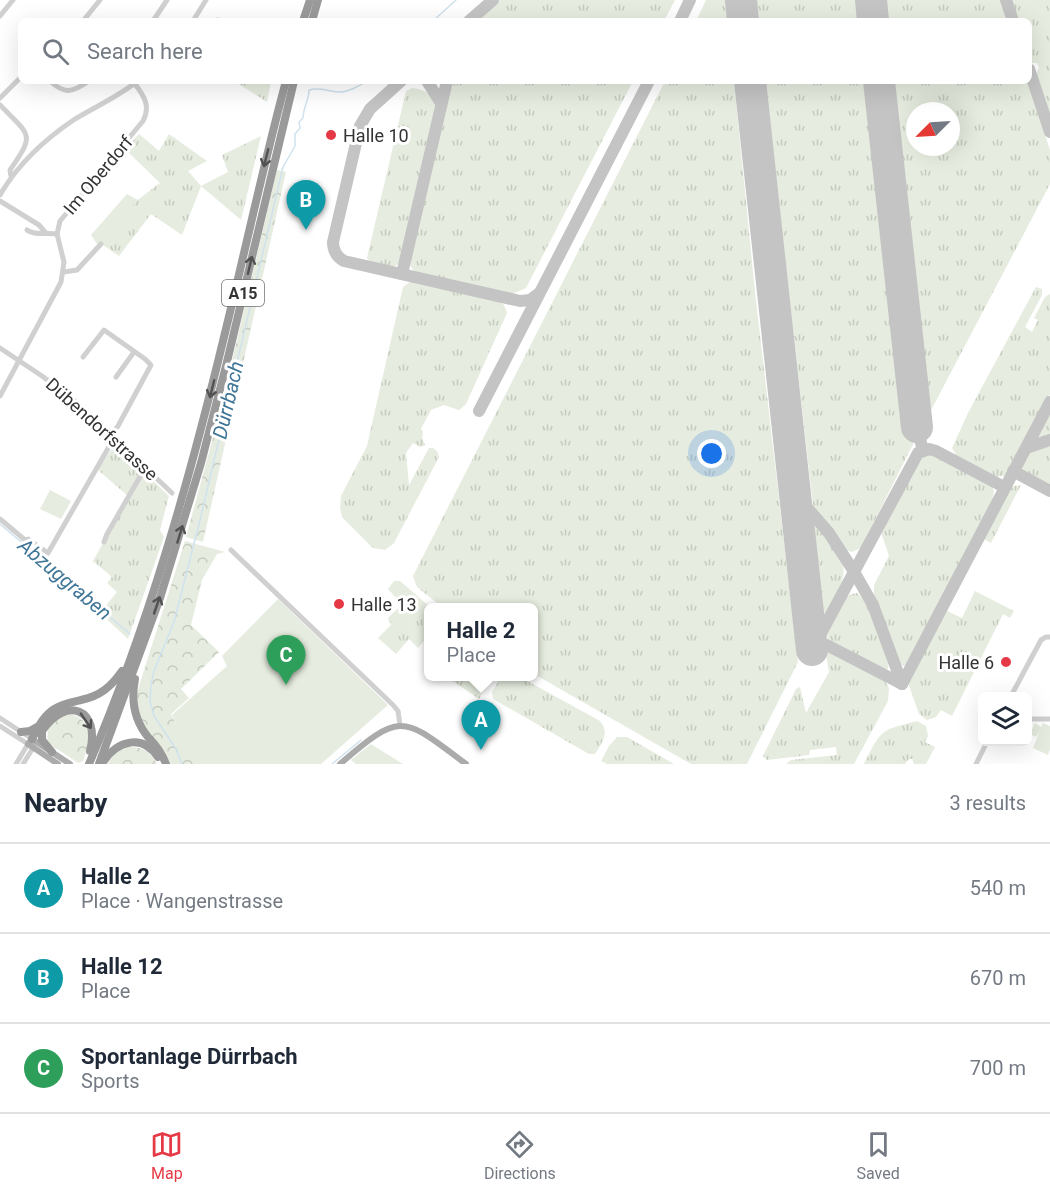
<!DOCTYPE html>
<meta charset="utf-8">
<style>
body{margin:0;font-family:Roboto,sans-serif;background:#f2f2f3;color:#1f2937}
.controls{position:absolute;right:18px;bottom:18px;display:grid;overflow:hidden;border-radius:9px;box-shadow:0 6px 24px #0002}
.controls button{width:54px;height:54px;display:grid;place-items:center;padding:0;border:0;border-bottom:2px solid #e0e1e3;background:#fff;color:#1f2937;font:30px sans-serif}
.compass{position:absolute;left:906px;top:102px;width:54px;height:54px;border-radius:50%;background:#fff;box-shadow:0 6px 24px #0002;rotate:246deg}
.you{position:absolute;left:712px;top:454px;width:21px;height:21px;margin:-15px;border:4px solid #fff;border-radius:50%;background:#1a73e8;box-shadow:0 0 0 9px #1a73e833}
.badge{display:grid;place-items:center;width:39px;height:39px;border-radius:50%;background:#e63946;color:#fff;font-size:20px;font-weight:700}
.pin{position:absolute;translate:-50% -50px;filter:drop-shadow(0 2px 3px #0008)}
.pin::after{content:'';position:absolute;top:32px;width:21px;height:18px;background:inherit;clip-path:polygon(0 0,100% 0,50% 100%)}
.popup{position:absolute;left:424px;top:603px;width:114px;height:78px;box-sizing:border-box;display:grid;place-content:center;border-radius:9px;background:#fff;filter:drop-shadow(0 2px 4px #0005);font-size:20px;white-space:nowrap;color:#747a83}
.popup b{font-size:22px;color:#1f2937}
.popup::after{content:'';position:absolute;left:50%;top:100%;margin-left:-12px;border:12px solid transparent;border-top-color:#fff}
.list{margin:0;padding:0;list-style:none}
h2{display:flex;justify-content:space-between;align-items:center;height:78px;margin:0;padding:0 24px;font-size:26px}
h2 small{font-size:20px;font-weight:400;color:#747a83}
.list li{display:grid;grid-template-columns:39px 1fr auto;gap:18px;align-items:center;box-sizing:border-box;height:90px;padding:0 24px;border-top:2px solid #e0e1e3}
.list b{display:block;font-size:22px;white-space:nowrap}
.list p{margin:0;font-size:20px;white-space:nowrap;color:#747a83}
.list em{font-size:20px;font-style:normal;color:#747a83}
.icon{flex:none;width:33px;height:33px;fill:none;stroke:currentColor;stroke-width:2;stroke-linecap:round;stroke-linejoin:round}
.map{position:relative;flex:none;width:1050px;height:764px;overflow:hidden}
.search{position:absolute;background:#fff;box-shadow:0 6px 24px #0002;left:18px;right:18px;top:18px;height:66px;display:flex;align-items:center;gap:15px;box-sizing:border-box;padding:0 21px;border-radius:9px;color:#747a83;font-size:22px}
.sheet{height:348px;background:#fff}
nav{display:flex;justify-content:space-around;align-items:center;box-sizing:border-box;height:84px;border-top:2px solid #e0e1e3;background:#fff;font-size:16px;color:#747a83}
nav a{display:grid;justify-items:center;gap:3px}
nav .on{color:#e63946}
.map>svg:first-child{display:block}
.grass{fill:url(#grass-tufts);fill-rule:evenodd}
.forest{fill:url(#forest-crowns)}
.green{fill:#e6ecdf}
.lines{fill:none;stroke-linecap:round;stroke-linejoin:round}
.stream{stroke:#cfe2ee;stroke-width:1.5}
.taxiway{stroke:#c4c4c4;stroke-width:12}
.runway{stroke:#c4c4c4;stroke-width:32}
.minor{stroke:#d0d0d0;stroke-width:5}
.major{stroke:#ababab;stroke-width:6}
.highway{stroke:#9a9a9a;stroke-width:8}
.oneway{stroke:#525252}
.poi-dot{fill:#e63946;stroke:#fff;stroke-width:2}
.labels{text-anchor:middle;dominant-baseline:central;stroke-width:6;stroke-linejoin:round;paint-order:stroke}
.shield{fill:#fff;stroke:#707070;stroke-width:1.5}
.shield-label{font-size:16px;font-weight:bold;fill:#333}
.poi-label{font-size:18px;fill:#333;stroke:#fff;text-anchor:start}
.street-label{font-size:18px;fill:#333;stroke:#fff}
.water-label{font-size:20px;font-style:italic;fill:#3f7597;stroke:#fff}
</style>
<div class="map">
<svg width="1050" height="764" viewBox="0 0 1050 764">
<defs>
<pattern id="grass-tufts" width="24" height="20" patternUnits="userSpaceOnUse" patternTransform="scale(1.5)"><rect width="24" height="20" fill="#e6ecdf"/><path d="M3 7l-1-3M5 7V3M7 7l1-3M15 17l-1-3M17 17v-4M19 17l1-3" fill="none" stroke="#c6cbc0"/></pattern>
<pattern id="forest-crowns" width="20" height="18" patternUnits="userSpaceOnUse" patternTransform="scale(1.5)"><rect width="20" height="18" fill="#e6ecdf"/><path d="M2 6a3 3 0 1 1 6 0M12 15a3 3 0 1 1 6 0" fill="none" stroke="#c6cbc0"/></pattern>
</defs>
<rect width="100%" height="100%" fill="#fff"/>
<g class="grass">
<path d="M497,0H675L664,21H475Z"/>
<path d="M706,0H726L728,21H696Z"/>
<path d="M756,0H1001L1008,21H758Z"/>
<path d="M1010,0H1050V121L1035,76L1039,68L1037,63H1031L1029,57V21H1017Z"/>
<path d="M234,81H271L267,102Z"/>
<path d="M450,81H633L526,288L510,295L416,274L411,267L410,260Z"/>
<path d="M665,81H734L755,292L798,662L747,764H691L534,674V608L442,607L417,587L413,576Z"/>
<path d="M765,81H1027L1050,150V184L908,454L861,548L852,552L846,550L813,505ZM915,111H951V147H915Z"/>
<path d="M412,88C427,90 432,94 437,109L404,254L400,263L392,268L371,263L367,258L406,91Z"/>
<path d="M139,134L159,151L169,134L207,161L188,171L201,186L228,172L222,155L261,136L241,220L201,186L182,235L151,214L119,256L99,242L131,205L160,183L125,149Z"/>
<path d="M410,282H421L497,299L504,305L507,313L466,404L459,410L444,405L431,410L421,429L423,432L422,438L425,445L420,447L413,443L406,453L409,485L429,448H433L437,451L439,457L394,543L385,550L373,548L342,517L340,507L341,496L367,446L403,287Z"/>
<path d="M1036,287L1042,289V295L1025,327L1032,332L1038,320L1034,318L1045,297L1050,294V394L1010,471L1004,476L995,477L958,458L952,448L968,413Z"/>
<path d="M1050,410V490C1038,483 1020,479 1022,463Z"/>
<path d="M115,445L169,496L160,530L164,537L128,639L100,613L117,592L107,583L112,577L93,561L129,497L97,469Z"/>
<path d="M926,455H937L991,484L994,491L992,502L908,664L903,666L897,662L874,598V585L889,556L881,532L915,462Z"/>
<path d="M1021,485L991,543L982,538L1007,490L1014,486Z"/>
<path d="M815,524C852,568 851,567 825,617L823,618L811,527Z"/>
<path d="M394,581H400L430,607L428,608V636L418,648L409,639L396,654L378,638L391,625L388,618L402,604L388,589Z"/>
<path d="M975,591L1014,611L1010,618L1003,614L952,716L941,710L936,717L927,720L919,714L908,683L945,610L962,618Z"/>
<path d="M857,593C871,602 892,653 888,669L883,670C871,664 831,648 827,636C825,628 831,621 835,614C841,603 844,595 857,593Z"/>
<path d="M829,651L883,678L889,688L888,701L854,764H786L791,760L837,755L836,747L810,750L809,755L767,760L763,756L796,689L800,687L806,713L829,672L826,654Z"/>
<path d="M447,677H492L479,699Z"/>
<path d="M501,677H520L600,721C610,733 602,742 595,754H589L493,699L492,692Z"/>
<path d="M917,721L926,726L928,736L925,742L935,747L926,764H914L912,759H909L905,764H864C882,729 879,731 917,721Z"/>
<path d="M617,737H627L674,764H607L601,761L609,746Z"/>
</g>
<g class="forest">
<path d="M277,170L286,172L203,542L186,537L221,408Z"/>
<path d="M185,541L225,552L217,554L202,580L191,625L219,652L181,689L189,698L171,714L197,764H166L144,732L133,705Z"/>
<path d="M69,714C94,718 90,743 83,761L78,763L47,742L48,727L62,715Z"/>
<path d="M128,747C142,747 150,750 157,764H107L117,751Z"/>
</g>
<g class="green">
<path d="M127,194L138,200L99,244H97L91,235Z"/>
<path d="M50,490L71,501L61,519L40,509Z"/>
<path d="M278,599L388,705L321,764H195L172,715L227,666L222,656Z"/>
<path d="M1035,723L1041,727L1043,723L1050,726V749L1048,755L1033,748L1040,731L1036,737L1030,734Z"/>
<path d="M371,744L403,764H356L351,760Z"/>
</g>
<g class="lines">
<g class="stream">
<path d="M217,18L230,21"/>
<path d="M433,21L456,0"/>
<path d="M0,524L130,634"/>
<path d="M182,764L176,749L154,716L150,701L151,685L154,671L174,622L200,520L283,167L295,146V134L300,128L299,122L303,118C303,108 309,100 309,90C320,87 327,91 338,92C346,93 360,86 366,81"/>
<path d="M332,764L361,740"/>
</g>
<g class="taxiway">
<path d="M740,0V2"/>
<path d="M1006,0L1013,21"/>
<path d="M469,21L493,0"/>
<path d="M680,21L690,0"/>
<path d="M1029,69L1050,132"/>
<path d="M401,81L370,109L360,126L333,242C333,251 337,257 344,261L520,301L530,300L538,294"/>
<path d="M427,81L441,103"/>
<path d="M402,274L447,81"/>
<path d="M479,411L649,81"/>
<path d="M917,427L923,451"/>
<path d="M1026,448L1050,440"/>
<path d="M1013,471L1050,491"/>
<path d="M794,483L803,503L829,533L853,570L873,605L902,684"/>
<path d="M817,640L902,684"/>
<path d="M812,650L918,453L929,449L936,451L1004,487"/>
<path d="M902,684L1050,402"/>
</g>
<g class="runway">
<path d="M741,0L743,21"/>
<path d="M871,0L873,21"/>
<path d="M750,81L812,650"/>
<path d="M879,81L917,427"/>
</g>
<g class="minor">
<path d="M0,16L13,0"/>
<path d="M83,21L100,0"/>
<path d="M153,21L167,0"/>
<path d="M193,21L206,0"/>
<path d="M50,81C65,95 73,92 89,81"/>
<path d="M0,98L21,77"/>
<path d="M0,105C30,136 36,133 10,170L11,176"/>
<path d="M0,195C18,164 45,139 75,119C95,107 117,97 135,83"/>
<path d="M0,201L39,225L45,232"/>
<path d="M27,230C34,236 48,232 57,234"/>
<path d="M64,272L77,270L101,244"/>
<path d="M0,348L42,376L73,399L172,493"/>
<path d="M83,357L104,330L145,359L151,365L118,426L111,435"/>
<path d="M116,377L134,352"/>
<path d="M0,396L61,282L64,262L57,234L60,221L143,121C151,106 144,96 135,84"/>
<path d="M0,519L25,540L28,539L48,553L114,438"/>
<path d="M104,542L107,534L145,468"/>
<path d="M231,550L393,705L398,711L400,725"/>
<path d="M1011,696L1041,640L1046,637H1050"/>
<path d="M0,718L32,739"/>
<path d="M1028,719H1050"/>
<path d="M0,726L28,744L16,764"/>
<path d="M23,764L33,748L35,741"/>
<path d="M976,764L987,742"/>
</g>
<g class="major">
<path d="M28,744L32,739L70,764"/>
<path d="M28,744L58,764"/>
<path d="M340,764C402,710 403,717 466,764"/>
</g>
<g class="highway">
<path d="M303,21L310,0"/>
<path d="M312,21L318,0"/>
<path d="M135,679C131,700 134,720 148,737C156,745 162,753 166,764"/>
<path d="M21,732L30,731L37,727"/>
<path d="M32,739C38,728 43,716 54,709C62,704 72,702 81,700C100,696 111,687 122,671"/>
<path d="M52,752L42,740V731C66,695 101,709 90,751"/>
<path d="M103,762C117,741 142,733 158,757"/>
<path d="M89,764C148,627 189,482 224,337C245,252 263,166 286,81"/>
<path d="M99,764L160,598L201,463L226,366L294,81"/>
</g>
</g>
<defs><path id="oneway-shaft" d="M-6 0H5M1.5-3L5.5 0L1.5 3" fill="none" stroke-width="1.6" stroke-linecap="round" stroke-linejoin="round" transform="scale(1.5)"/></defs>
<g class="oneway">
<use href="#oneway-shaft" transform="translate(266 158) rotate(104)"/>
<use href="#oneway-shaft" transform="translate(250 265) rotate(-77)"/>
<use href="#oneway-shaft" transform="translate(212 389) rotate(104)"/>
<use href="#oneway-shaft" transform="translate(180 534) rotate(-73)"/>
<use href="#oneway-shaft" transform="translate(157 605) rotate(-71)"/>
<use href="#oneway-shaft" transform="translate(86 721) rotate(55)"/>
</g>
<g class="poi-dot">
<circle cx="331" cy="135" r="6"/>
<circle cx="339" cy="604" r="6"/>
<circle cx="1006" cy="662" r="6"/>
</g>
<g class="labels">
<rect class="shield" x="222" y="280" width="42" height="26" rx="4.5"/>
<g class="shield-label">
<text x="243" y="293">A15</text>
</g>
<g class="poi-label">
<text x="343" y="135">Halle 10</text>
<text x="351" y="604">Halle 13</text>
<text x="994" y="662" text-anchor="end">Halle 6</text>
</g>
<g class="street-label">
<text transform="translate(98 175) rotate(-50)">Im Oberdorf</text>
<text transform="translate(102 429) rotate(42)">Dübendorfstrasse</text>
</g>
<g class="water-label">
<text transform="translate(228 400) rotate(-77)">Dürrbach</text>
<text transform="translate(65 579) rotate(40)">Abzuggraben</text>
</g>
</g>
</svg>
<div class="controls">
<button><svg class="icon" aria-label="layers" viewBox="0 0 24 24"><path d="M12 4l9 5-9 5-9-5zM3 14l9 5 9-5"/></svg></button>
</div>
<svg class="compass" viewBox="-18 -18 36 36"><path d="M0-13l5 13h-10z" fill="#e53935"/><path d="M0 13l5-13h-10z" fill="#747a83"/></svg>
<div class="you"></div>
<div class="pin badge" style="left:481px;top:750px;background:#0f9aa8">A</div>
<div class="popup"><b>Halle 2</b>Place</div>
<div class="pin badge" style="left:306px;top:230px;background:#0f9aa8">B</div>
<div class="pin badge" style="left:286px;top:685px;background:#2e9e5b">C</div>
<div class="search"><svg class="icon" aria-label="search" viewBox="0 0 24 24"><circle cx="10" cy="10" r="6"/><path d="M15 15l6 6"/></svg>Search here</div>
</div>
<section class="sheet">
<h2>Nearby<small>3 results</small></h2>
<ul class="list">
<li><span class="badge" style="background:#0f9aa8">A</span><div><b>Halle 2</b><p>Place · Wangenstrasse</p></div><em>540 m</em></li>
<li><span class="badge" style="background:#0f9aa8">B</span><div><b>Halle 12</b><p>Place</p></div><em>670 m</em></li>
<li><span class="badge" style="background:#2e9e5b">C</span><div><b>Sportanlage Dürrbach</b><p>Sports</p></div><em>700 m</em></li>
</ul>
</section>
<nav>
<a class="on"><svg class="icon" aria-label="map" viewBox="0 0 24 24"><path d="M3 6l6-2 6 2 6-2v14l-6 2-6-2-6 2zM9 4v14M15 6v14"/></svg>Map</a>
<a><svg class="icon" aria-label="directions" viewBox="0 0 24 24"><path d="M12 3l9 9-9 9-9-9zM9 14v-3h6M13 9l2 2-2 2"/></svg>Directions</a>
<a><svg class="icon" aria-label="saved" viewBox="0 0 24 24"><path d="M7 4h10v16l-5-4-5 4z"/></svg>Saved</a>
</nav>
